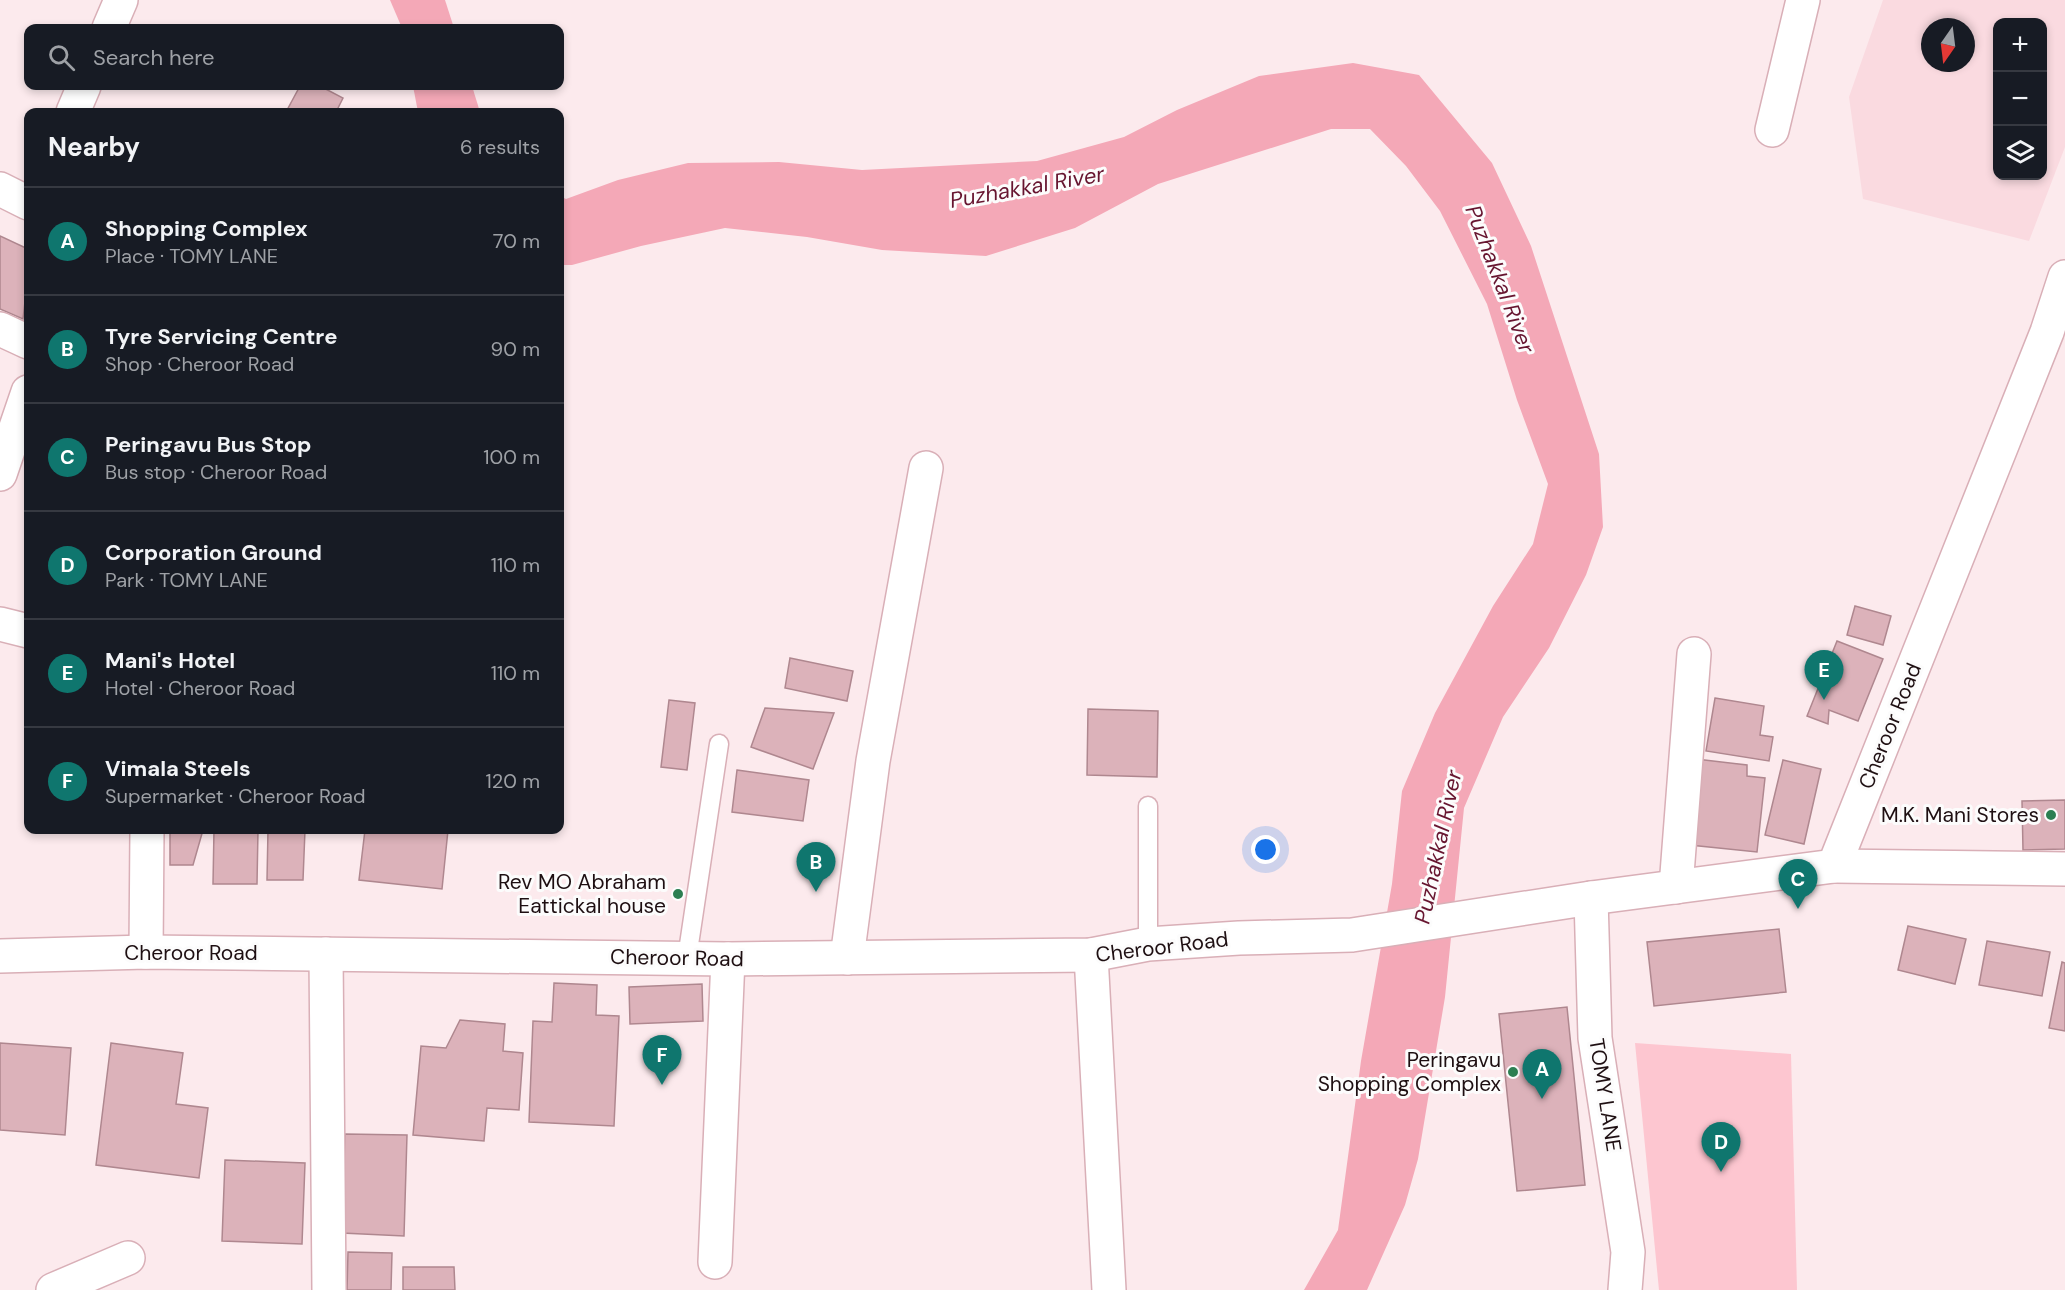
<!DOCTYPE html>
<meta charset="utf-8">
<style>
body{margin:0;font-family:"DM Sans",sans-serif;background:#20242c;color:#f1f3f6}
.controls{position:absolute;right:18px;top:18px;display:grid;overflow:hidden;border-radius:12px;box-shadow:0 3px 9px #0003}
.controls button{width:54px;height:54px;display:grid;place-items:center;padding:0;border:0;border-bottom:2px solid #363941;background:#171b24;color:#f1f3f6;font:30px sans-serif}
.compass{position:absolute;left:1921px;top:18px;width:54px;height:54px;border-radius:50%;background:#171b24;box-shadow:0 3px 9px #0003;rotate:194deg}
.you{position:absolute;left:1266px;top:850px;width:21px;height:21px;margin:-15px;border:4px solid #fff;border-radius:50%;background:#1a73e8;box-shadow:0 0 0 9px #1a73e833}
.badge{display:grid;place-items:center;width:39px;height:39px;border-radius:50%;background:#0f766e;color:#fff;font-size:20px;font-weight:700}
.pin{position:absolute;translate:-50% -50px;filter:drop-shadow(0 2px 3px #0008)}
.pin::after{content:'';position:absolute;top:32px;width:21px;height:18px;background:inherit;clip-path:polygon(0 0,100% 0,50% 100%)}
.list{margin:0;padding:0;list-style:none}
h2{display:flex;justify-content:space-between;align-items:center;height:78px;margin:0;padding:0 24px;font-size:26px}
h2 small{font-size:20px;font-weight:400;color:#9ea1a6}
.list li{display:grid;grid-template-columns:39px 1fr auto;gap:18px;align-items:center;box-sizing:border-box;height:108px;padding:0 24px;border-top:2px solid #363941}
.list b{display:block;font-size:22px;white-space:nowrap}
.list p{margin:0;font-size:20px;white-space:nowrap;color:#9ea1a6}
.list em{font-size:20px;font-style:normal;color:#9ea1a6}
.icon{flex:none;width:33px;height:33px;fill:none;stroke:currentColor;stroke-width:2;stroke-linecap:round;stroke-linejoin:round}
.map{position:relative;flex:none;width:2065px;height:1290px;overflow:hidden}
.search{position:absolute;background:#171b24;box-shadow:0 3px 9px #0003;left:24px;top:24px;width:540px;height:66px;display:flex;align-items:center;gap:15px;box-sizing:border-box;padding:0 21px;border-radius:12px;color:#9ea1a6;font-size:22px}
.panel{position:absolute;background:#171b24;box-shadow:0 3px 9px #0003;left:24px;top:108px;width:540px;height:726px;border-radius:12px}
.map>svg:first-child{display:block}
.built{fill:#fadae0;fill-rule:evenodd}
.green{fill:#fdc6d0}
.water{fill:#f4a8b7}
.building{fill:#dcb2ba;stroke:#af878f;stroke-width:1.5}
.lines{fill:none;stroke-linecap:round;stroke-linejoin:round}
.service-casing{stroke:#d9afb7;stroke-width:21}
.minor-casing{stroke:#d9afb7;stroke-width:36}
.tertiary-casing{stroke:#d9afb7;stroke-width:36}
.secondary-casing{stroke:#d9afb7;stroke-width:36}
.service{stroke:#fff;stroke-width:18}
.minor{stroke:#fff;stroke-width:33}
.tertiary{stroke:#fff;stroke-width:33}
.secondary{stroke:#fff;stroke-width:33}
.poi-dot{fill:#2c7f52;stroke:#fcfcfc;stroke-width:2}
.labels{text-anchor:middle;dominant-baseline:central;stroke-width:6;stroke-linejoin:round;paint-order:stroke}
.street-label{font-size:21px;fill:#1e0f12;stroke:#fcfcfc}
.poi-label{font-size:21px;fill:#1e0f12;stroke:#fcfcfc;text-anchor:end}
.water-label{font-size:22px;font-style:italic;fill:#671530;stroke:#fcfcfc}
</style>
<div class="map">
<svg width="2065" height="1290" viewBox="0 0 2065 1290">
<rect width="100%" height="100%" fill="#fceaed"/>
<path class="built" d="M1883,0H2065V147L2029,241L1863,199L1849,97ZM1998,22H2042V176H1998ZM1930,27H1966V63H1930Z"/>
<path class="green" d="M1635,1043L1791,1054L1797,1290H1659Z"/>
<g class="water">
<path d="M390,0H445L454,28H402Z"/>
<path d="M1353,63L1419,75L1492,163L1531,246L1599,454L1603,527L1586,575L1549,648L1503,717L1464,808L1445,997L1418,1159L1405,1205L1367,1290H1304L1338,1230L1361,1061L1392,884L1402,791L1435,713L1493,606L1533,544L1548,484L1517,400L1487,304L1440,211L1406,166L1370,129H1331L1158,184L1075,228L986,256L882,250L807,237L725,228L641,246L572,265H560V196L566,199L618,180L688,163L779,162L862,170L1037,161L1124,137L1177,110L1259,76Z"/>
<path d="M413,86H472L480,112H418Z"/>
</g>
<g class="building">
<path d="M300,86H320L343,98L336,112H286Z"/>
<path d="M0,236L28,249V294L26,293L23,319L0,309Z"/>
<path d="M1855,606L1891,616L1883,645L1847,635Z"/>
<path d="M1837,641L1883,659L1858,721L1829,710L1828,724L1807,716Z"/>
<path d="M790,658L853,671L847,701L785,688Z"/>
<path d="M1715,698L1764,706L1760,735L1773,737L1769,761L1706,751Z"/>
<path d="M669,700L695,703L687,770L661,767Z"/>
<path d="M765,708L834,713L813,769L751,747Z"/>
<path d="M1088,709L1158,711L1157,777L1087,775Z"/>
<path d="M1696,759L1747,765V776L1765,778L1757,852L1680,844Z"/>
<path d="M1783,760L1821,769L1804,844L1765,835Z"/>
<path d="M737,770L809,780L803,821L732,812Z"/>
<path d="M2065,800V849L2023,850L2022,801Z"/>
<path d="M170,830H203L193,865H170Z"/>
<path d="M214,830H258L257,884H213Z"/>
<path d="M268,830H305L303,880H267Z"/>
<path d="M365,830H448L442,889L359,880Z"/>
<path d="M1908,926L1966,939L1955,984L1898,970Z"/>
<path d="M1779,929L1786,992L1654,1006L1647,942Z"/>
<path d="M1987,941L2050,952L2042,996L1979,985Z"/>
<path d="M2062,962L2065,963V1031L2049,1028Z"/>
<path d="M554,983L597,985L596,1015L619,1016L614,1126L529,1122L533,1021L552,1022Z"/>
<path d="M702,984L703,1021L630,1024L629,987Z"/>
<path d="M1567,1007L1585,1185L1517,1191L1499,1014Z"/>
<path d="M460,1020L505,1024L503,1051L523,1053L519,1110L487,1108L484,1141L413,1135L421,1046L446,1048Z"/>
<path d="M0,1043L71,1048L65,1135L0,1130Z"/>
<path d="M111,1043L183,1053L176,1104L208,1108L199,1178L96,1165Z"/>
<path d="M345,1134L407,1135L404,1236L342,1233Z"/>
<path d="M225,1160L305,1163L302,1244L222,1241Z"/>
<path d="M348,1252L392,1253L391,1290H347Z"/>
<path d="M403,1267H454L455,1290H403Z"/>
</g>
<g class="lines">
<g class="service-casing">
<g id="service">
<path d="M1148,806V944"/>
<path d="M687,958L719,744"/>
</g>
</g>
<g class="minor-casing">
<g id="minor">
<path d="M109,28L121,0"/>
<path d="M73,112L84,86"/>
<path d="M1772,130L1803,0"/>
<path d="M0,189L28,203"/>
<path d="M0,329L28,342"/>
<path d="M0,474L28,392"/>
<path d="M0,624L28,631"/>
<path d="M1676,887L1694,654"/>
<path d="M1591,898L1595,1038L1628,1252L1625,1290"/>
<path d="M146,952L147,830"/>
<path d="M326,954L329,1290"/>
<path d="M1091,955L1109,1290"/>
<path d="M847,958L873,761L926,468"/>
<path d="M715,1262L728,959"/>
<path d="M53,1290L128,1258"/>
</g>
</g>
<g class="tertiary-casing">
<path id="tertiary" d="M1834,866L2065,869"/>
</g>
<g class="secondary-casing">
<path id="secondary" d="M0,956L146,952L728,959L1091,955L1148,944L1239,938L1352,935L1591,898L1834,866L2047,332L2065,277"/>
</g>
<use href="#service" class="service"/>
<use href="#minor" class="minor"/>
<use href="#tertiary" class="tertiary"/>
<use href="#secondary" class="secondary"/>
</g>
<g class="poi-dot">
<circle cx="2051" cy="815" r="6"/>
<circle cx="678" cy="894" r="6"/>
<circle cx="1513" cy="1072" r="6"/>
</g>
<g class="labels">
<g class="street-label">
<text transform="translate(1890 726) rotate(-68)">Cheroor Road</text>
<text transform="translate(1162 947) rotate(-7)">Cheroor Road</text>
<text x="191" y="953">Cheroor Road</text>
<text transform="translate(677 958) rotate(1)">Cheroor Road</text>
<text transform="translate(1605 1095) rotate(81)">TOMY LANE</text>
</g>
<g class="poi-label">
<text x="2039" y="815">M.K. Mani Stores</text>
<text x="666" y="882">Rev MO Abraham<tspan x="666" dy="24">Eattickal house</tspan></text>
<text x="1501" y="1060">Peringavu<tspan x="1501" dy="24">Shopping Complex</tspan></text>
</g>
<g class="water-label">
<text transform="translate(1027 187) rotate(-10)">Puzhakkal River</text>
<text transform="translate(1500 279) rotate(69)">Puzhakkal River</text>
<text transform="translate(1438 847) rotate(-78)">Puzhakkal River</text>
</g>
</g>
</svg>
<div class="controls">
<button>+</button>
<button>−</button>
<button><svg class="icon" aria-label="layers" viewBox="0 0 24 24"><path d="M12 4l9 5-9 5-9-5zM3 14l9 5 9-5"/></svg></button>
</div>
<svg class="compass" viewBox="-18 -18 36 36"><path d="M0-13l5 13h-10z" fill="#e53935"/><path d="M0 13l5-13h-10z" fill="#9ea1a6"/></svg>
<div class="you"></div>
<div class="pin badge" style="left:1542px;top:1099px">A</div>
<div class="pin badge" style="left:816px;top:892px">B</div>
<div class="pin badge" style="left:1798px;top:909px">C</div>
<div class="pin badge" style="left:1721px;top:1172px">D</div>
<div class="pin badge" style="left:1824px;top:700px">E</div>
<div class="pin badge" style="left:662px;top:1085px">F</div>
<div class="search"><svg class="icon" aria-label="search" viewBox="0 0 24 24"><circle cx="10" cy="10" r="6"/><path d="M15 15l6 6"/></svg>Search here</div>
<section class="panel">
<h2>Nearby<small>6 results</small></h2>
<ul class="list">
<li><span class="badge">A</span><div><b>Shopping Complex</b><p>Place · TOMY LANE</p></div><em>70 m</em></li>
<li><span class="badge">B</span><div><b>Tyre Servicing Centre</b><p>Shop · Cheroor Road</p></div><em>90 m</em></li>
<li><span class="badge">C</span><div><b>Peringavu Bus Stop</b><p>Bus stop · Cheroor Road</p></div><em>100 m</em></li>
<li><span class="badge">D</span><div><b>Corporation Ground</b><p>Park · TOMY LANE</p></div><em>110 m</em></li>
<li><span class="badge">E</span><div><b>Mani's Hotel</b><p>Hotel · Cheroor Road</p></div><em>110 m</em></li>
<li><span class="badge">F</span><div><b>Vimala Steels</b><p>Supermarket · Cheroor Road</p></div><em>120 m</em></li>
</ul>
</section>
</div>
